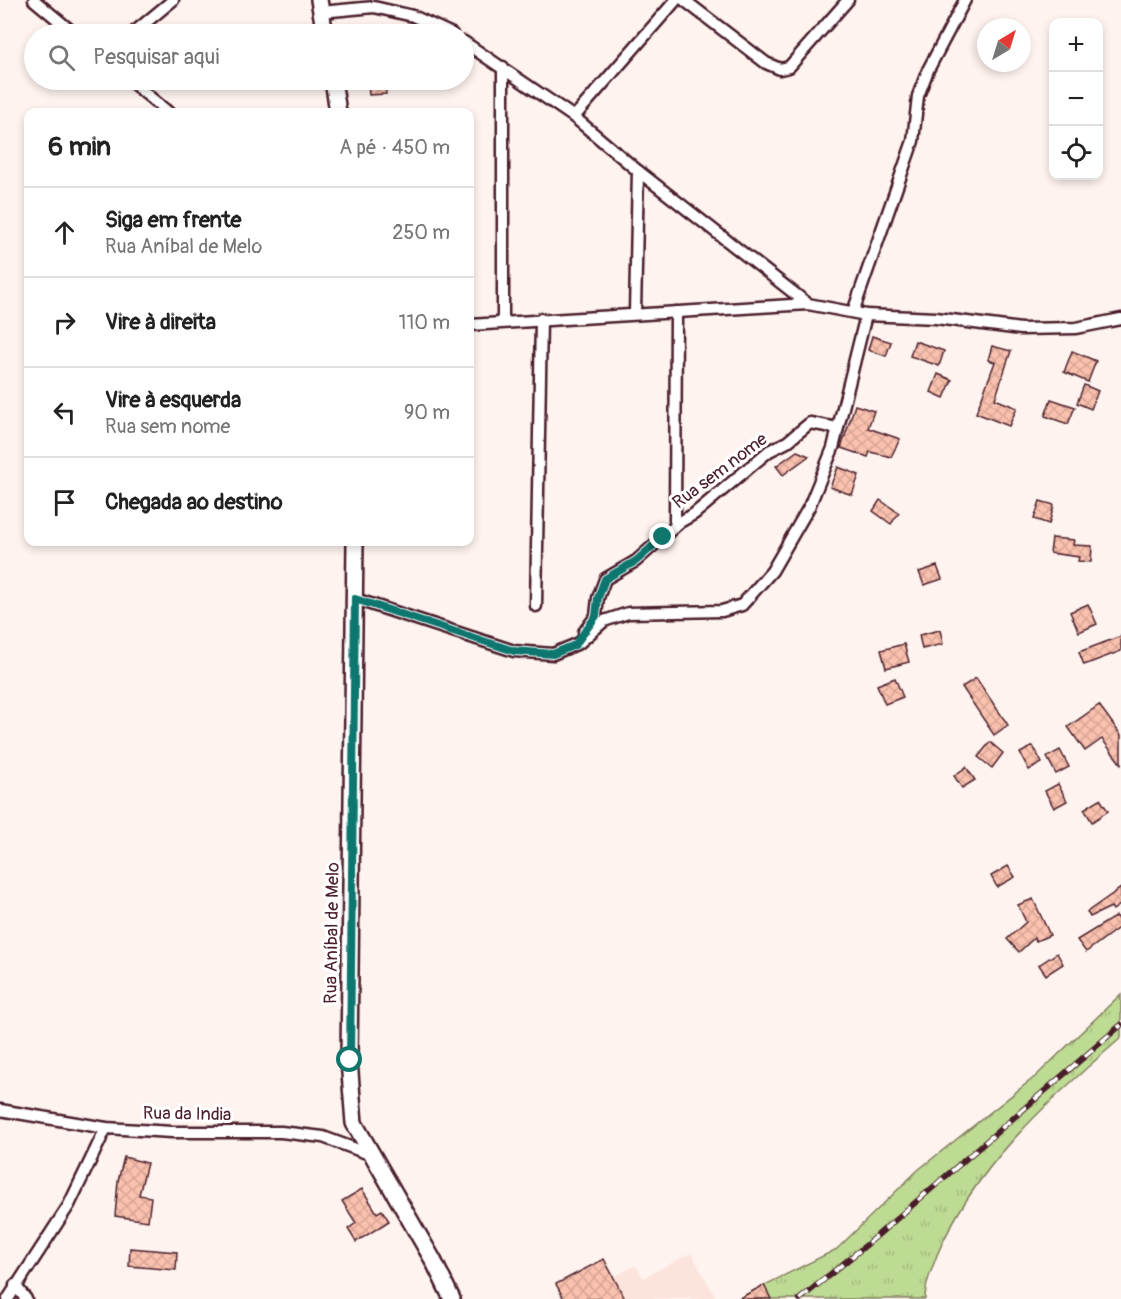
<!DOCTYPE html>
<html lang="pt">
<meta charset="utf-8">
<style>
body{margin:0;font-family:Pangolin,sans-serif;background:#f6f6f6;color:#222}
.controls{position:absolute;right:18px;top:18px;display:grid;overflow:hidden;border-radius:12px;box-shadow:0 3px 9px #0003}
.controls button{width:54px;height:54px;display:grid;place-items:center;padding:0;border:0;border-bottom:2px solid #e0e0e0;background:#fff;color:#222;font:30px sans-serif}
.compass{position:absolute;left:977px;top:18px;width:54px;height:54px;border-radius:50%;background:#fff;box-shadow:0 3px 9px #0003;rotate:38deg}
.stop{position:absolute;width:18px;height:18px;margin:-14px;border:4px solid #0f766e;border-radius:50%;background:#fff}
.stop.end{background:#0f766e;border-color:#fff;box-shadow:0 2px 6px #0008}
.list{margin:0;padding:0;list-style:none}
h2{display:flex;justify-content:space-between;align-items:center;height:78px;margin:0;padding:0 24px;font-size:26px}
h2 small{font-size:20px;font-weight:400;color:#767676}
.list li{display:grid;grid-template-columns:39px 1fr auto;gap:18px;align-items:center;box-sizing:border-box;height:90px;padding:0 24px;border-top:2px solid #e0e0e0}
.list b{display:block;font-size:22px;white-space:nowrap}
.list p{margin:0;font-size:20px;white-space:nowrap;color:#767676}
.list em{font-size:20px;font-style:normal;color:#767676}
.icon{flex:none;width:33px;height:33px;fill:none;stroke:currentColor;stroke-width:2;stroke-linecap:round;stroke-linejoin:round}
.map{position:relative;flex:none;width:1121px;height:1299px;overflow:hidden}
.search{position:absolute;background:#fff;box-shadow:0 3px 9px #0003;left:24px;top:24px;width:450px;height:66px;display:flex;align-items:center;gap:15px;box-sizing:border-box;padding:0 21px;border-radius:33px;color:#767676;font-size:22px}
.panel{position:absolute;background:#fff;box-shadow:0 3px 9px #0003;left:24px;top:108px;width:450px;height:438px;border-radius:12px}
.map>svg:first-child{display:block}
.built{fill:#fce4dc}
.grass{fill:url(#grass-tufts);stroke:#847d5f;stroke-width:1.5}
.building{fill:url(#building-cross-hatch);stroke:#4a1f2b;stroke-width:1.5}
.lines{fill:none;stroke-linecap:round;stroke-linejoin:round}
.street-casing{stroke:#4a1f2b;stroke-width:15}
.secondary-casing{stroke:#4a1f2b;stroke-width:20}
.street{stroke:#fff;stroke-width:10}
.secondary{stroke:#fff;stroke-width:15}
.rail-casing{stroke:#4a1f2b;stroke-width:6}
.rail{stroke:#fff;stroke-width:4;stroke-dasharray:11;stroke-linecap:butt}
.route{stroke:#0f766e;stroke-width:8}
.labels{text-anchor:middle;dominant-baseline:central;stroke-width:6;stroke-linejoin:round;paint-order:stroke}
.street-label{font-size:18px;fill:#4a1f2b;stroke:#fff}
</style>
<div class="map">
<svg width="1121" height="1299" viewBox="0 0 1121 1299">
<defs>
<pattern id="grass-tufts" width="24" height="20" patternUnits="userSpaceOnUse" patternTransform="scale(1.5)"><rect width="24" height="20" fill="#bddb93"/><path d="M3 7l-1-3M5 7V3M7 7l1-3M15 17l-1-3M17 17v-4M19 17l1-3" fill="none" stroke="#a4bc7f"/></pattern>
<pattern id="building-cross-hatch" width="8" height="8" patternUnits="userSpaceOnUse" patternTransform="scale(1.5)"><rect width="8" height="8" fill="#f9c1ae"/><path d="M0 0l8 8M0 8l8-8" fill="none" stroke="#d7a596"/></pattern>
</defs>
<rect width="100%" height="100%" fill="#fef3ef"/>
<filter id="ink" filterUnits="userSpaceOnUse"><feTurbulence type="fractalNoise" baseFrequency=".0167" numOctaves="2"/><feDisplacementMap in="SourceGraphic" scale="12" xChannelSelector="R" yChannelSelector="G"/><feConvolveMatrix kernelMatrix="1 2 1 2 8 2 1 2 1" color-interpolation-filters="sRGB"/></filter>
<g filter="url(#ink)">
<path class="built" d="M691,1253L717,1299H564L556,1284L604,1259L613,1277L636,1265L643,1278Z"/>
<path class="grass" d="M1121,994V1038C1050,1099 974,1167 937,1255C932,1269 925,1284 925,1299H737L837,1249L918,1170L1036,1076Z"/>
<g class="building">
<path d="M368,84H385L386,94L369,95Z"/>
<path d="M872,336L891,342L886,356L868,350Z"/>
<path d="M915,341L944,351L939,366L910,356Z"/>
<path d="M992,346L1011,351L995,399L1017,408L1009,426L976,413L995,362L988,360Z"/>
<path d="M1072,351L1096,361L1088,382L1064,372Z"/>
<path d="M938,374L952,380L944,398L931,392Z"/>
<path d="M1084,385L1098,391L1091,409L1077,403Z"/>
<path d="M1051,399L1075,407L1068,424L1045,416Z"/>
<path d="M855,405L874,411L868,428L900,439L891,457L870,452L868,457L841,448Z"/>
<path d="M797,451L809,456L783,475L776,466Z"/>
<path d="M838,467L859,475L852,495L830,487Z"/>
<path d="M880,500L899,513L891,524L873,511Z"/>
<path d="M1040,501L1054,505L1049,524L1034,519Z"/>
<path d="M1052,538L1074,540L1073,545L1092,546L1091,562L1078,561L1079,557L1050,553Z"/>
<path d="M937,566L942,579L924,585L919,572Z"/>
<path d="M1088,604L1097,624L1079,632L1070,612Z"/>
<path d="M940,630L943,644L922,649L919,635Z"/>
<path d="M1121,636V651L1084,665L1079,652Z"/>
<path d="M904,644L909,662L886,668L881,650Z"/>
<path d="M895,678L903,697L885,704L877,685Z"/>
<path d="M976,678L1008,725L994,735L962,687Z"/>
<path d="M1099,705L1121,735V764L1102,739L1085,751L1068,727Z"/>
<path d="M990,742L1003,753L992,768L978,757Z"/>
<path d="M1033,746L1042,763L1029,770L1020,753Z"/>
<path d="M1060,750L1069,767L1056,774L1047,757Z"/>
<path d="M966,767L975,780L962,788L954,776Z"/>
<path d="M1058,784L1067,801L1054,808L1045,791Z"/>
<path d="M1100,799L1108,811L1092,822L1084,809Z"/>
<path d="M1008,866L1015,877L997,887L991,876Z"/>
<path d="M1121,888V904L1113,910L1111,907L1090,917L1087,912Z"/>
<path d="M1033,899L1050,935L1036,941L1034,938L1019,952L1007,939L1026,922L1018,905Z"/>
<path d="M1116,916L1121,926L1086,952L1077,940Z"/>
<path d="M1057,953L1063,964L1046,975L1039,965Z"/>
<path d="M124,1157L147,1163L139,1195L151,1197L148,1221L115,1216L118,1181Z"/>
<path d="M362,1189L377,1213L382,1210L389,1221L356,1242L348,1229L356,1223L342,1201Z"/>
<path d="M130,1248L177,1252L176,1270L129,1266Z"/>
<path d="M604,1259L625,1299H564L556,1284Z"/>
<path d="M764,1285L771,1299H738Z"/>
</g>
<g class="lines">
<g class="street-casing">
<g id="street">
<path d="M34,0L75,34"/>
<path d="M684,0L766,63L780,69L789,67L848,0"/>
<path d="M321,12L374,7L413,16L452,34"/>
<path d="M132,34L173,0"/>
<path d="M464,42L574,117L638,171L808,304"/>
<path d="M503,67V321"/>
<path d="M129,80L168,112"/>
<path d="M574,117L676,0"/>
<path d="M853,312L913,141L918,96L928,70L965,0"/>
<path d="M635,313L638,171"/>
<path d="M866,315L936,318L1021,329L1076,328L1121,319"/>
<path d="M675,521L676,312"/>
<path d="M355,599L514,651L553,654L579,643L604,621L628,613L722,611L742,605L772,571L809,507L833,448L866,315L808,304L470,325"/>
<path d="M536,606L541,319"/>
<path d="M584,632L596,616L598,598L605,579L636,561L680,522L694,514L769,451L787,442L810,423L832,427"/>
<path d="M0,1110L106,1128L172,1132H281L323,1137L372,1155"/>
<path d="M15,1285L26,1299"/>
<path d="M8,1299L69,1205L106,1128"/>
</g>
</g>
<g class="secondary-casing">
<g id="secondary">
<path d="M319,0L325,34"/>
<path d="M333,80L338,112"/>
<path d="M355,542L349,1060L354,1123L433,1260L452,1299"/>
</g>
</g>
<use href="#street" class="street"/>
<use href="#secondary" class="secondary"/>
<g class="rail-casing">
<path id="rail" d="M800,1299L865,1246L1121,1025"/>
</g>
<use href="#rail" class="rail"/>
</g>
</g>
<g class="lines" filter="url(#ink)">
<path class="route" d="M350,1060L355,599L514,651L553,654L575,645L596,616L598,598L605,579L636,561L663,537"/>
</g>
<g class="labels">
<g class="street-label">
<text transform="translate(720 471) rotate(-37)">Rua sem nome</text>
<text transform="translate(332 933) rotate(-89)">Rua Aníbal de Melo</text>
<text transform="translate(187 1114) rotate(1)">Rua da India</text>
</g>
</g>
</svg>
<div class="controls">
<button>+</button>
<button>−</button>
<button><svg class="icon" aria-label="locate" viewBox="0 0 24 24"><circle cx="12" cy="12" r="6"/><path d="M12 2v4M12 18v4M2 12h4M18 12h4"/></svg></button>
</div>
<svg class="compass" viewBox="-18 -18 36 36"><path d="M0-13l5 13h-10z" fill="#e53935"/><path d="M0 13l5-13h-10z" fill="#767676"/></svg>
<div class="stop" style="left:350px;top:1060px"></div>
<div class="stop end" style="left:663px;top:537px"></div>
<div class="search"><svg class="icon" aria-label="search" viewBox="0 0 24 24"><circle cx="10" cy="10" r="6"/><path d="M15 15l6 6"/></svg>Pesquisar aqui</div>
<section class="panel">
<h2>6 min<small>A pé · 450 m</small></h2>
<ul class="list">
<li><svg class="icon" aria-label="ahead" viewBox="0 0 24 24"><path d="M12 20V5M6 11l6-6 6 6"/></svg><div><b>Siga em frente</b><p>Rua Aníbal de Melo</p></div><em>250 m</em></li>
<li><svg class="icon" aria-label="right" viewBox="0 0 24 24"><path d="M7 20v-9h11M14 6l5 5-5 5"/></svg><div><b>Vire à direita</b></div><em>110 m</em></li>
<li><svg class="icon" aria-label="left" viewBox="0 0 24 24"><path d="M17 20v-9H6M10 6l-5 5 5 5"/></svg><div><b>Vire à esquerda</b><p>Rua sem nome</p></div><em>90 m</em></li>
<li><svg class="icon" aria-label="arrive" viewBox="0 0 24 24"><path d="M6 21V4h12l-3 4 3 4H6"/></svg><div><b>Chegada ao destino</b></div></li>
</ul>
</section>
</div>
